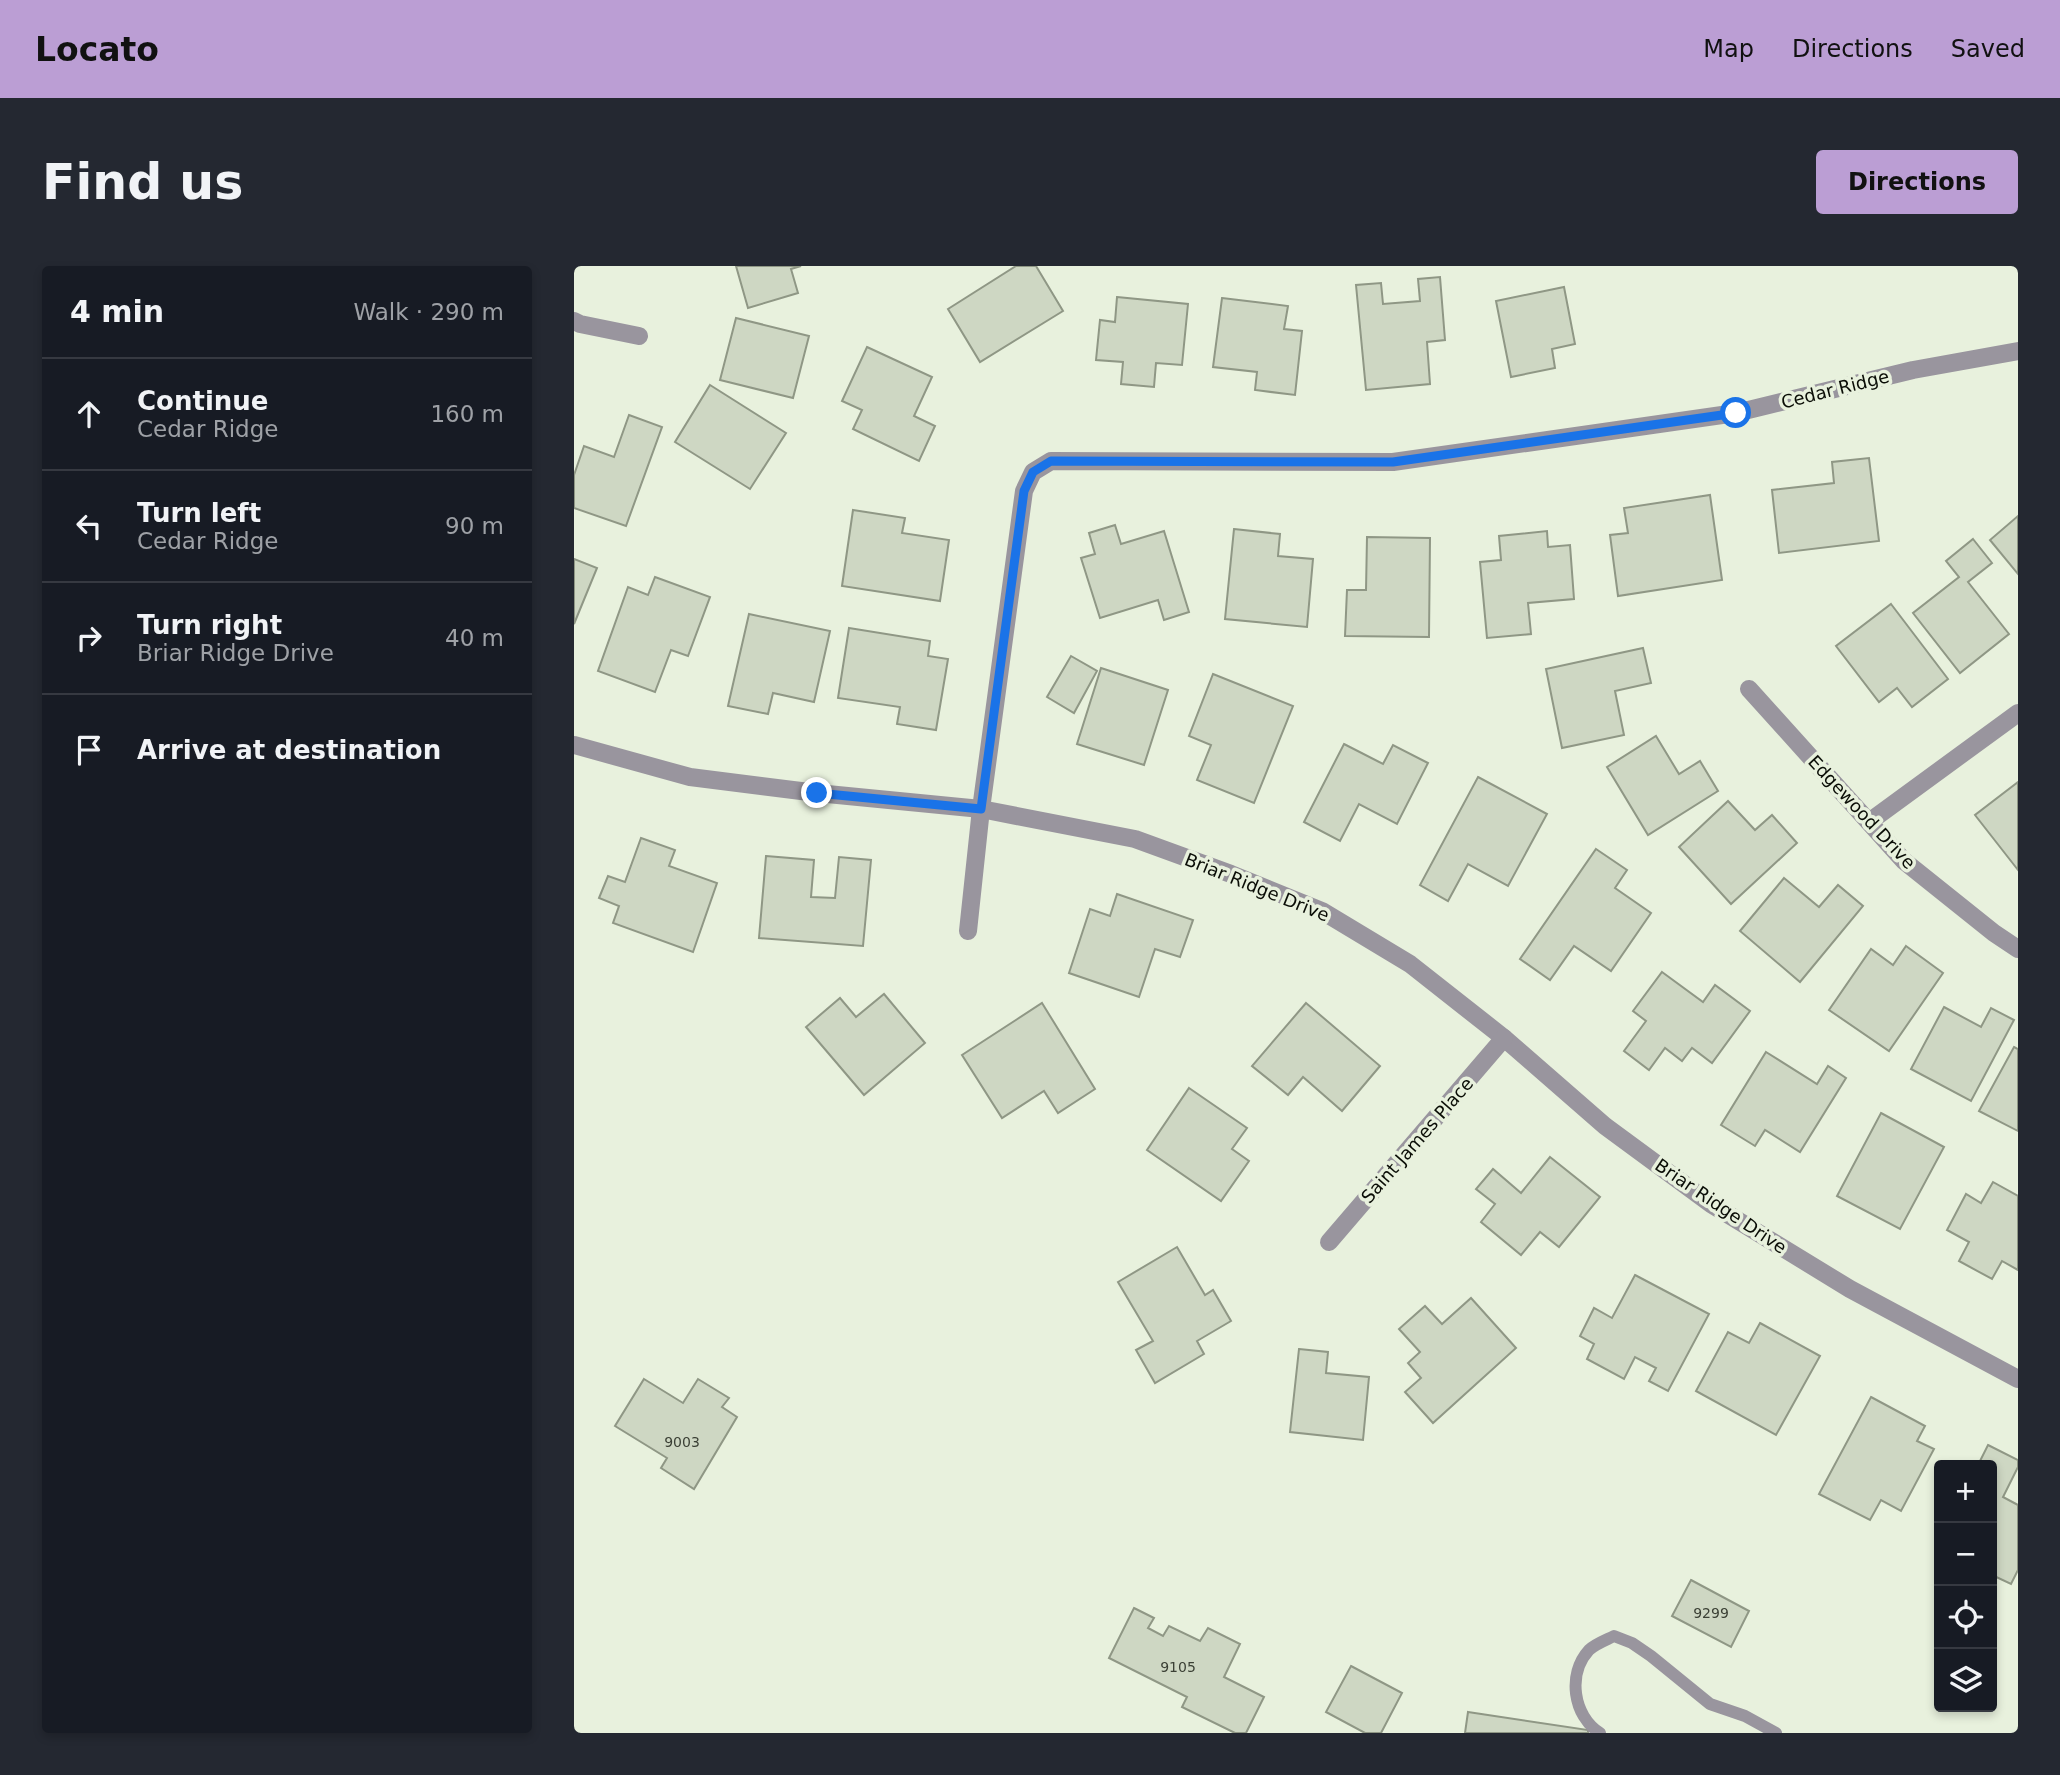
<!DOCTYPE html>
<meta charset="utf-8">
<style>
body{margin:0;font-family:"DejaVu Sans",sans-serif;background:#242831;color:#f1f3f6}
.controls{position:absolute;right:21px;bottom:21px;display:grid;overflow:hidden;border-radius:7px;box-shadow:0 4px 10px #0003}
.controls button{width:63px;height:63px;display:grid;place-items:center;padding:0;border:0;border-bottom:2px solid #363941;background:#171b24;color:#f1f3f6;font:35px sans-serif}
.stop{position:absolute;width:21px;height:21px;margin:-16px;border:5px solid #1a73e8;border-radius:50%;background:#fff}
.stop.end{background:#1a73e8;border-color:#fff;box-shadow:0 2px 7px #0008}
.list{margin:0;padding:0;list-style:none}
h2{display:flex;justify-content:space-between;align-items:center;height:91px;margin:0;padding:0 28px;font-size:30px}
h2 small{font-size:23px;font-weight:400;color:#9ea1a6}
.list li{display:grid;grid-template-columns:46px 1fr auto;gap:21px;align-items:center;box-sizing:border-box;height:112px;padding:0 28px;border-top:2px solid #363941}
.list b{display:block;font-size:26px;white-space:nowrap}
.list p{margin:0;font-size:23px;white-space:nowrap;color:#9ea1a6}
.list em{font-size:23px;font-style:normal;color:#9ea1a6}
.icon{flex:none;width:38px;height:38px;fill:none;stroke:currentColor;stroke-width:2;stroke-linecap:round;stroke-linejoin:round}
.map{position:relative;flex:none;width:1444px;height:1467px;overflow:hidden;border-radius:7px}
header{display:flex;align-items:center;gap:42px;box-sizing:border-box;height:98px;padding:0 35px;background:#bb9ed4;color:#111}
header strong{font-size:33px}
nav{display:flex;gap:38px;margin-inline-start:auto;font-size:24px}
.intro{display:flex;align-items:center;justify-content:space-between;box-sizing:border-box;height:168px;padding:0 42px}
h1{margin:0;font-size:49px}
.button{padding:18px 32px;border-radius:7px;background:#bb9ed4;color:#111;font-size:24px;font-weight:700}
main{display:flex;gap:42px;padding:0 42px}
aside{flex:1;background:#171b24;border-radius:7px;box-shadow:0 4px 10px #0003}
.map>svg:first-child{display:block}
.building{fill:#ced7c3;stroke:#8f9785;stroke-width:2}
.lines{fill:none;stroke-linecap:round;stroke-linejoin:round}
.lane{stroke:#99959e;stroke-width:12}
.street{stroke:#99959e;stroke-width:18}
.route{stroke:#1a73e8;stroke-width:9}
.labels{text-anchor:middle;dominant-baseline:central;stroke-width:7;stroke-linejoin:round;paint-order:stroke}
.number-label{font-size:14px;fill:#3b4035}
.street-label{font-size:18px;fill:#0a0d06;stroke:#e8f1dd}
</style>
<header>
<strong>Locato</strong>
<nav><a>Map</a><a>Directions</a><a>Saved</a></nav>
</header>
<div class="intro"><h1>Find us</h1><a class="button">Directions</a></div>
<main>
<aside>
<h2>4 min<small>Walk · 290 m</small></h2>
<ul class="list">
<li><svg class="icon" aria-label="ahead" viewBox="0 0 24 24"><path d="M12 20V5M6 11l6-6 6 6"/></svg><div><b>Continue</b><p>Cedar Ridge</p></div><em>160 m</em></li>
<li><svg class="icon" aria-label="left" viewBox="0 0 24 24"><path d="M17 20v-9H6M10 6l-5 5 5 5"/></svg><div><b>Turn left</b><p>Cedar Ridge</p></div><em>90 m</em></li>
<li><svg class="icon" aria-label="right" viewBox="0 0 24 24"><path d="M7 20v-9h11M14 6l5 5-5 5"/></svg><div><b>Turn right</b><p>Briar Ridge Drive</p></div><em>40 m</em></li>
<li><svg class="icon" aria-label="arrive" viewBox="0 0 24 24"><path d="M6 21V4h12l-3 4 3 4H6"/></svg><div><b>Arrive at destination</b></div></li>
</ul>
</aside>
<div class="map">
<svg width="1444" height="1467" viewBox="0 0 1444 1467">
<rect width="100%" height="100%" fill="#e8f1dd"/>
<g class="building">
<path d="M162,0H227L217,3L224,27L174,42Z"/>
<path d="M442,0H462L489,45L406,96L374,43Z"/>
<path d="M866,11L871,74L853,76L856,118L792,124L782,19L807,17L809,38L846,35L844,13Z"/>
<path d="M990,21L1001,78L978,83L981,102L937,111L922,35Z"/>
<path d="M543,31L614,38L608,99L582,97L580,121L547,118L549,96L522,94L526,54L541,56Z"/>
<path d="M648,32L714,40L710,63L728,65L721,129L681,124L683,106L639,101Z"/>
<path d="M162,52L235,70L219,132L146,114Z"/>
<path d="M293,81L358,111L340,150L361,160L345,195L279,163L288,144L268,135Z"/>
<path d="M136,119L212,167L176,223L101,176Z"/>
<path d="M55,149L88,161L52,260L0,242V209L10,180L40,191Z"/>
<path d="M1295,192L1305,275L1205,287L1198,224L1260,217L1258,196Z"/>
<path d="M1136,229L1148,314L1044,330L1036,269L1054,267L1050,242Z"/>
<path d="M279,244L331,252L328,267L375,274L366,335L268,320Z"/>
<path d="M1444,250V308L1416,274Z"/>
<path d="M541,259L547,278L590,265L615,346L590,354L584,334L526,352L507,292L521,288L515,267Z"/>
<path d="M660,263L706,268L704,290L739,293L733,361L651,353Z"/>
<path d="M973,265L974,281L996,279L1000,333L954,337L957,368L913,372L906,296L927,294L925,270Z"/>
<path d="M793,271L856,272L855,371L771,370L773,324H792Z"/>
<path d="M1399,273L1418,297L1394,316L1435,368L1386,407L1339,347L1385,311L1372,295Z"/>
<path d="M0,293L23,302L0,358Z"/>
<path d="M81,311L136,331L114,390L97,384L81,426L24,405L54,321L74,329Z"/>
<path d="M1317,338L1374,413L1338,441L1323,422L1305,436L1262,380Z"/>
<path d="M175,348L256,365L240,436L199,427L194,448L154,440Z"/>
<path d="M275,362L356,375L354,390L374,393L362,464L323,458L326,441L264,432Z"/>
<path d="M1069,382L1077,417L1041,425L1050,469L988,482L972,403Z"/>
<path d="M497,390L523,405L500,447L473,431Z"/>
<path d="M527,402L594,424L570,499L503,478Z"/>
<path d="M639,408L719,440L680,537L623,514L637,479L615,470Z"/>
<path d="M1082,470L1105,508L1126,495L1144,525L1074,569L1033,501Z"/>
<path d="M770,478L809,498L819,479L854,497L823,558L785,538L766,575L730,556Z"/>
<path d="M904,511L973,548L934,620L894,598L874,635L846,619Z"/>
<path d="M1444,516V604L1401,549Z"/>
<path d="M1154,535L1181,564L1198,549L1223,577L1157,638L1105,581Z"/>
<path d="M67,572L101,584L95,600L143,617L119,686L39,657L45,640L25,632L34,610L51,616Z"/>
<path d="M1022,583L1053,604L1041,622L1077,647L1037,705L1000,680L976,714L946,693Z"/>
<path d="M192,590L240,594L237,631L261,632L265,591L297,594L289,680L185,672Z"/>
<path d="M1210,612L1245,641L1264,619L1289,640L1226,716L1166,665Z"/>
<path d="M543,628L619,654L606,691L581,683L565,731L495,707L516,643L536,650Z"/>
<path d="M1332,680L1369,707L1315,785L1255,744L1297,683L1319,699Z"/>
<path d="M1088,706L1129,736L1141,719L1176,745L1138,797L1118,782L1108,795L1091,782L1075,804L1050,785L1072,755L1059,745Z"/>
<path d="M310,728L351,777L290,829L232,761L266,732L282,751Z"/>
<path d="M468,737L521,823L484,847L470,825L428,852L388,789Z"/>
<path d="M732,737L806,800L768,845L729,811L714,829L678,800Z"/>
<path d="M1370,741L1407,761L1417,742L1440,754L1397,835L1337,803Z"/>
<path d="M1440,781L1444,783V865L1405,845Z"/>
<path d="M1192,786L1243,818L1254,800L1272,812L1226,886L1191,864L1181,880L1147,859Z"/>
<path d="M615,822L673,862L658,883L675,895L647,935L573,884Z"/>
<path d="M1307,847L1370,881L1326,963L1263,930Z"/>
<path d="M976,891L1026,931L985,981L966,966L947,989L907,956L921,938L902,923L919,903L947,927Z"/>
<path d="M1419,916L1444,930V1004L1428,995L1418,1013L1385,995L1395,976L1373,964L1392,928L1407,937Z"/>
<path d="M603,981L631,1029L639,1024L657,1055L623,1075L630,1088L581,1117L562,1084L579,1075L544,1016Z"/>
<path d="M1061,1009L1135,1048L1094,1125L1075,1115L1082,1102L1061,1091L1050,1113L1013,1093L1020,1078L1006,1070L1020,1042L1038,1052Z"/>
<path d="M897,1032L942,1082L859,1157L831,1126L847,1112L834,1097L846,1086L825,1063L851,1040L868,1058Z"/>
<path d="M1186,1057L1246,1090L1202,1169L1122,1125L1154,1066L1175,1077Z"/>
<path d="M725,1083L754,1086L752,1107L795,1111L789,1174L716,1166Z"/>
<path d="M70,1113L109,1137L124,1113L155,1132L148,1141L163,1151L120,1223L87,1202L93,1192L41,1160Z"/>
<path d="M1297,1131L1351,1160L1343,1175L1360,1183L1327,1245L1307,1234L1296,1254L1245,1228Z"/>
<path d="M1414,1179L1444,1194V1201L1429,1231L1444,1239V1304L1437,1318L1418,1309V1199H1404Z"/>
<path d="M1117,1314L1175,1345L1157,1381L1098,1350Z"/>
<path d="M560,1342L580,1352L574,1362L589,1370L595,1360L626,1375L634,1362L666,1378L650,1411L690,1431L672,1467H661L608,1441L613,1431L535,1392Z"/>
<path d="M777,1400L828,1427L807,1467H791L752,1446Z"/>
<path d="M894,1446L1014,1464V1467H891Z"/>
</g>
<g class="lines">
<path class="lane" d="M1026,1467C999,1450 993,1408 1015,1384C1021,1378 1032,1374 1040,1370L1058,1377L1077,1390L1136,1438L1171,1450L1202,1467"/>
<g class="street">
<path d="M0,55L6,58L65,70"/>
<path d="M1175,423L1330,595L1420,667L1444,683"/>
<path d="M0,479L116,511L243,527L407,543L561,573L657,608L748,645L836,698L930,772L1031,860L1137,938L1276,1023L1444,1113"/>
<path d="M1295,556L1444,447"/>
<path d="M394,665L407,543L450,225L459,206L477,195L819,196L1162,147L1339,104L1444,85"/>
<path d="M755,976L930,772"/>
</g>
</g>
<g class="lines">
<path class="route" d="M243,527L407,543L450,225L459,206L477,195L819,196L1162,147"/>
</g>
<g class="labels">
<g class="number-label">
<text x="108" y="1176">9003</text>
<text x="1137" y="1347">9299</text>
<text x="604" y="1401">9105</text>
</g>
<g class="street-label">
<text transform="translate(1261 123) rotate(-14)">Cedar Ridge</text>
<text transform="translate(1288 546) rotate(47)">Edgewood Drive</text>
<text transform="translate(683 621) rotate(22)">Briar Ridge Drive</text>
<text transform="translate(843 874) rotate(-49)">Saint James Place</text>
<text transform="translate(1147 940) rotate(34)">Briar Ridge Drive</text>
</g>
</g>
</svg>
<div class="controls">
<button>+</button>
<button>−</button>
<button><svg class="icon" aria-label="locate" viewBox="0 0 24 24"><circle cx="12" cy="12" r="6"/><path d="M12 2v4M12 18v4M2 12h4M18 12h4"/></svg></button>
<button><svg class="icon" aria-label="layers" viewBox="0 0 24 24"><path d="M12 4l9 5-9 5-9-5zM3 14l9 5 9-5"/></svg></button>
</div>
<div class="stop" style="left:1162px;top:147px"></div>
<div class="stop end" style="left:243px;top:527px"></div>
</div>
</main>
